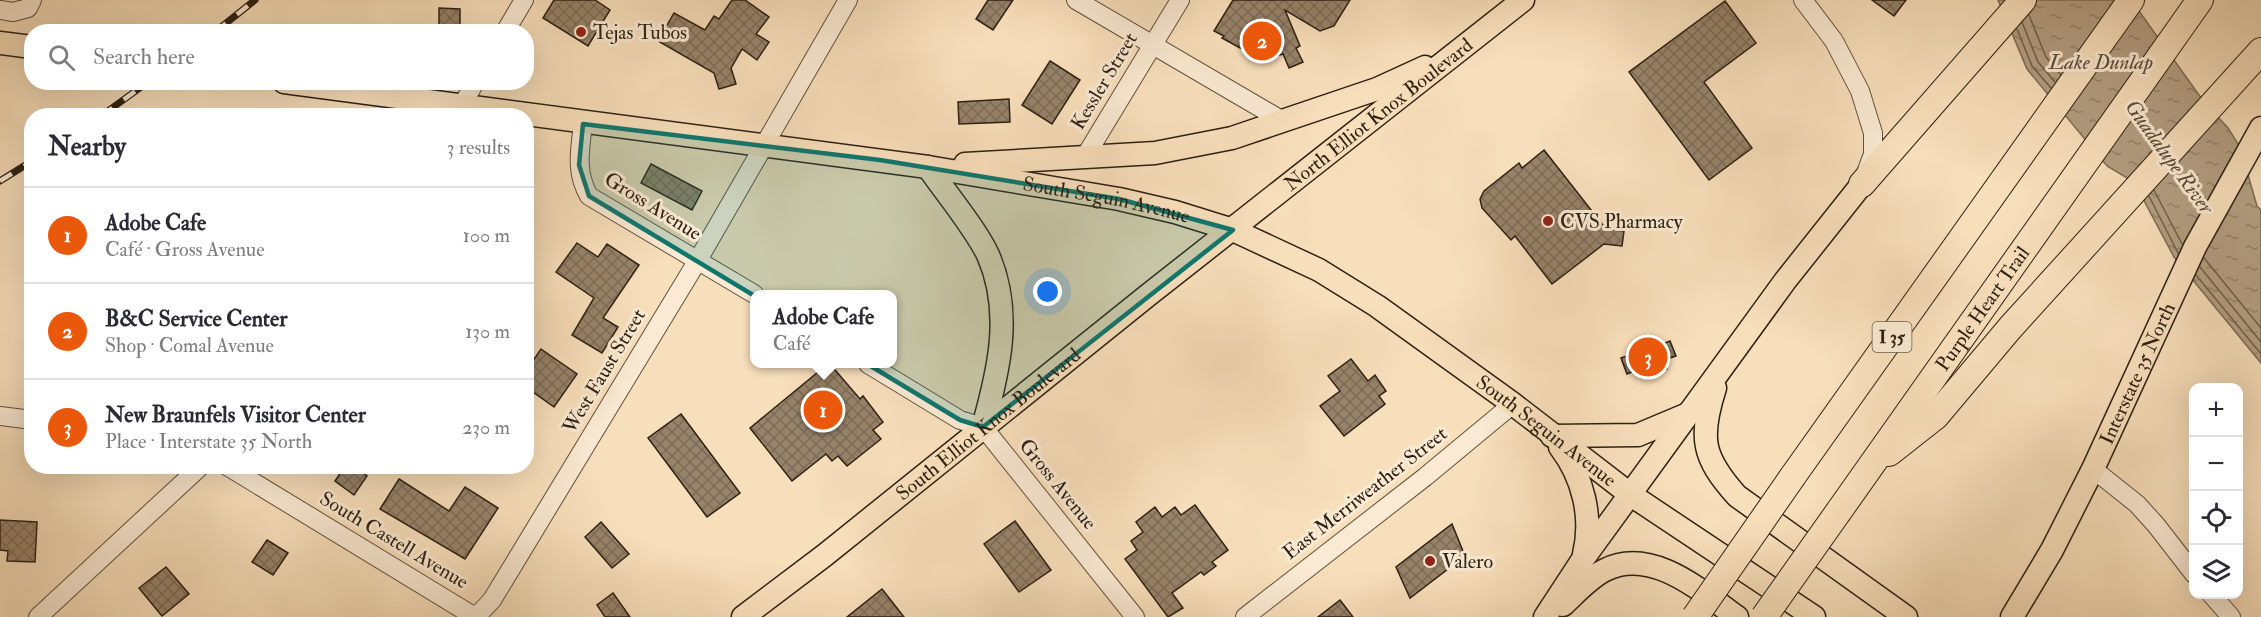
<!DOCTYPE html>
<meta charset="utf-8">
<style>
body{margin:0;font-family:"IM FELL Double Pica",serif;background:#f2f2f3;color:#2b2b33}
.controls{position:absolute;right:18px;bottom:18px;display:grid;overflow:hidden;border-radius:12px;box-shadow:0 6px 24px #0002}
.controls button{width:54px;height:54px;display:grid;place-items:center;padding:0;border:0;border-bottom:2px solid #e1e1e2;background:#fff;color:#2b2b33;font:30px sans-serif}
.you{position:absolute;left:1048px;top:292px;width:21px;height:21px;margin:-15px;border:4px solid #fff;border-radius:50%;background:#1a73e8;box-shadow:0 0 0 9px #1a73e833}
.badge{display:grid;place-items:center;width:39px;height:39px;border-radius:50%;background:#ea580c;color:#fff;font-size:20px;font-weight:700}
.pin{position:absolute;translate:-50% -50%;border:3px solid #fff;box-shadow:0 2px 6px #0006}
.popup{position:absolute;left:750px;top:290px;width:147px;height:78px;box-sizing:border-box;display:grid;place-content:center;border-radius:12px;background:#fff;filter:drop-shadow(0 2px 4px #0005);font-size:20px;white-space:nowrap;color:#7c7c81}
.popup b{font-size:22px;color:#2b2b33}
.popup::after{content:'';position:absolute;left:50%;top:100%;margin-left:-12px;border:12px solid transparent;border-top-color:#fff}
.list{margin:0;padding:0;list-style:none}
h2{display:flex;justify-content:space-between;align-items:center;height:78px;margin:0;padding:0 24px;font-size:26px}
h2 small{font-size:20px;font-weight:400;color:#7c7c81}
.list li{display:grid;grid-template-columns:39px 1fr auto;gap:18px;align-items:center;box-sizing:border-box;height:96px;padding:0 24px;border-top:2px solid #e1e1e2}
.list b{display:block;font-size:22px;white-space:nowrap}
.list p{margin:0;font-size:20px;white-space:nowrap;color:#7c7c81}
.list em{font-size:20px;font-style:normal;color:#7c7c81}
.icon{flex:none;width:33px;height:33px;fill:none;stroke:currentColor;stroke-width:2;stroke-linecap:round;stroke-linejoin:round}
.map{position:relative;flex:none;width:2261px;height:617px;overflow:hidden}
.search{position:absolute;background:#fff;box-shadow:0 6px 24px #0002;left:24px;top:24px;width:510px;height:66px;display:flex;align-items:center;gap:15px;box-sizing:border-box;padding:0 21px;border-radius:24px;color:#7c7c81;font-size:22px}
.panel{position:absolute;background:#fff;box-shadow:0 6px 24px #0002;left:24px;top:108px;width:510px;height:366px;border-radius:24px}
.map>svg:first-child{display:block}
.water{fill:url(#water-ripples);stroke:#7d6c56;stroke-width:1.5}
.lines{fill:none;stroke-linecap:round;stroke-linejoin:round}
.shore{stroke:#705f4a;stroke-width:1.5}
.building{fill:url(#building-cross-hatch);stroke:#2d2013;stroke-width:1.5}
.minor-casing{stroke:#60503d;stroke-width:20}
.major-casing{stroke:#2d2013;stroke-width:25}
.highway-casing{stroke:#2d2013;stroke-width:28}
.minor{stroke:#faead3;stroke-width:18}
.major{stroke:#f8dfbb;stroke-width:22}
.highway{stroke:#f8dfbb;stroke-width:26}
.rail-casing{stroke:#2d2013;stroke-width:7}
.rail{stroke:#faead3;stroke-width:4.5;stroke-dasharray:14;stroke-linecap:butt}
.highway-bridge-casing{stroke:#2d2013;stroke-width:28;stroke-linecap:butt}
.highway-bridge{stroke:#f8dfbb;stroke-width:26}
.marked{fill:#0f766e;fill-opacity:0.2;stroke:#0f766e;stroke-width:4.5;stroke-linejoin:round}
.poi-dot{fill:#8f2418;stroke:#faead3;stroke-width:2}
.labels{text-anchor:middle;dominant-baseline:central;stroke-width:6;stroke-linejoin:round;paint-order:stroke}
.shield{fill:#faead3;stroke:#6a5d4d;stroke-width:1.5}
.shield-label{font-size:18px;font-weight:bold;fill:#2d2013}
.poi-label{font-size:20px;fill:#2d2013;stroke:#faead3;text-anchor:start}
.street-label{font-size:20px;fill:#2d2013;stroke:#faead3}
.water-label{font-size:21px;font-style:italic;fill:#5c4c3a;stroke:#faead3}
</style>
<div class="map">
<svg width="2261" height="617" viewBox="0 0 2261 617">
<defs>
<pattern id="water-ripples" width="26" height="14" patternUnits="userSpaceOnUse" patternTransform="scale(1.5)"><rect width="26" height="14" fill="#b39e82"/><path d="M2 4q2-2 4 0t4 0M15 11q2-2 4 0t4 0" fill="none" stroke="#928069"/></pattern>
<pattern id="building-cross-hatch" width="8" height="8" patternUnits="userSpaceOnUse" patternTransform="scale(1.5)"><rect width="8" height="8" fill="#97836a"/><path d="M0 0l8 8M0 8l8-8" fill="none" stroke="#7c6b56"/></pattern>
</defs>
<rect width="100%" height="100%" fill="#f8dfbb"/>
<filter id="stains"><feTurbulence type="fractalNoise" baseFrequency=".00333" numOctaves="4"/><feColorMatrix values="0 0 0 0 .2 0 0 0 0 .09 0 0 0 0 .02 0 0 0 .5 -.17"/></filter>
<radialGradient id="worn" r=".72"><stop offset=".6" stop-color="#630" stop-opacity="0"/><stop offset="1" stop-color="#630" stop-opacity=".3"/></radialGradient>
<path class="water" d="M1998,0H2129L2134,4L2204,102L2228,128L2240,147L2257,206L2261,210V363L2174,257L2134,182L2107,166L2027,69Z"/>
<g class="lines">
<g class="shore">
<path d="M2029,15L2046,57L2061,75"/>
<path d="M2022,22L2038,62L2055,82"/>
<path d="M2017,29L2032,66L2051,88"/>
<path d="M2154,190L2182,244"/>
<path d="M2149,196L2178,253"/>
<path d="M2204,258L2261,328"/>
<path d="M2200,267L2261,342"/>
<path d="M2196,275L2261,354"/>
</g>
</g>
<g class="building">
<path d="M554,0H595L610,10L588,46L543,18Z"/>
<path d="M732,0H745L769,17L756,34L769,42L757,60L742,49L731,68L736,84L719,89L714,73L658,41L674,13L705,30L714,16L719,19Z"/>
<path d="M988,0H1013L993,30L976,19Z"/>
<path d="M1233,0H1350L1334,26L1320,31L1285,10L1300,46L1296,48L1303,62L1289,68L1283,54L1262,60L1222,38L1224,36L1214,31Z"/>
<path d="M1872,0H1906L1894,16Z"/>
<path d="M1725,1L1756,43L1704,82L1752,148L1709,180L1629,72Z"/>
<path d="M439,8L460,9V32H439Z"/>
<path d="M1050,61L1080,80L1052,124L1022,105Z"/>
<path d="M1009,99L1010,122L959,124L958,102Z"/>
<path d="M1544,150L1606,229L1624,231L1622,246L1604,244L1552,284L1515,236L1511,240L1482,208L1480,199L1484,191L1519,163L1522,168Z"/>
<path d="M651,164L702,191L692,210L641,183Z"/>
<path d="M577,243L598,257L607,244L639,265L603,318L618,327L602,353L572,335L594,298L556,272Z"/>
<path d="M1658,341L1660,345L1670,341L1676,356L1664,360L1667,369L1642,378L1639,369L1627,374L1621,358L1633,354L1632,350Z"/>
<path d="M541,349L577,374L554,407L526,387V371Z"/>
<path d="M1351,359L1368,381L1375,375L1386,391L1379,396L1385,404L1344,436L1320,406L1340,391L1328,376Z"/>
<path d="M829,363L860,399L863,396L883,422L873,430L881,439L847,466L838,456L832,461L826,454L792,481L750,428Z"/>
<path d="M681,414L740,493L707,517L648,438Z"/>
<path d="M345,466H354L367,476L354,495L335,481Z"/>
<path d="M399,479L449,511L465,487L498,508L465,559L380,509Z"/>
<path d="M1195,505L1228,550L1212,562L1216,566L1204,575L1201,572L1172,593L1183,608L1168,617L1125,559L1137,550L1131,541L1143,532L1136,522L1155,507L1162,517L1175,507L1181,515Z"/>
<path d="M0,520L37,522L35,562L7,561L8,551L0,550Z"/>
<path d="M1015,521L1051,570L1019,592L984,544Z"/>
<path d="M601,522L629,554L612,568L585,537Z"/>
<path d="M1452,524L1465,556L1410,598L1396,567Z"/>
<path d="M267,540L288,553L273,575L252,562Z"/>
<path d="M166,567L189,594L162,616L139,588Z"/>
<path d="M882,589L904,617H847Z"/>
<path d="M613,593L630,617H605L597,605Z"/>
<path d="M1340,600L1353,617H1318Z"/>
</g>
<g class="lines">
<g class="minor-casing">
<g id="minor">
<path d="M1076,0L1283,121"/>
<path d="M1803,0L1834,41L1860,91L1873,133V154L1866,173"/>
<path d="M0,10L13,12L28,8L32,0"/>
<path d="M505,32L524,0"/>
<path d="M457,115L475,82"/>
<path d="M583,124C580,150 575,172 589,196L754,294"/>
<path d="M1086,155L1180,0"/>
<path d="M868,364L960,420L983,427L1135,617"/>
<path d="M0,416L32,420"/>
<path d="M227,466L475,617"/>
<path d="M2093,469L2137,504L2156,525L2194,574"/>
<path d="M2211,594L2231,617"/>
<path d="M38,617L201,466"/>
<path d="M476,617L492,600L698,260L848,0"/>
<path d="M1245,617L1425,477L1513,404"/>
</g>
</g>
<g class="major-casing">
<g id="major">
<path d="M0,43L32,47"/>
<path id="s1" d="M284,82L928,167L1119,199L1175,212L1233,230L1319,270L1377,306L1513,404L1631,495L1814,617"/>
<path d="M965,164L1155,153L1232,138L1377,89L1425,67"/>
<path d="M928,167C945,192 976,229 988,255C1013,312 999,370 983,427"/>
<path d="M1715,388C1699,438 1702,457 1737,496L1906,617"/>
<path d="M1552,436L1638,435L1688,414"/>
<path d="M1560,447C1583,477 1593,517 1584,554"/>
<path d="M1563,605C1576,593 1589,578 1605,570C1652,546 1702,592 1737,617"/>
<path id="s2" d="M743,617L825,555L1147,296L1523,0"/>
<path d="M1545,617L1583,559L1785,281L1862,184"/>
<path id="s3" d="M2012,617L2052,550L2093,469L2195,247L2261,128"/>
</g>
</g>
<g class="highway-casing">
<g id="highway">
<path d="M1862,184L2023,0"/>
<path d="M1889,453L1936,416L2010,328L2261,51"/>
<path d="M1793,476L2131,0"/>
<path id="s4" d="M1839,511L2200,0"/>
</g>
</g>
<use href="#minor" class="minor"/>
<use href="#major" class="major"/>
<use href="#highway" class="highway"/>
<g class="rail-casing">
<g id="rail">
<path d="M215,32L255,0"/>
<path d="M101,116L148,82"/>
<path d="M0,181L32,161"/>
</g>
</g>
<use href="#rail" class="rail"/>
<g class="highway-bridge-casing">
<g id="highway-bridge">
<path d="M1695,617L1793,476"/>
<path d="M1764,617L1839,511"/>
</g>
</g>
<use href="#highway-bridge" class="highway-bridge"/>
</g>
<path class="marked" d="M583,124L880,160L1119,199L1233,230L983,427L960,420L589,196L579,165Z"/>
<g class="poi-dot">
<circle cx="581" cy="32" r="6"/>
<circle cx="1548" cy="221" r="6"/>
<circle cx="1430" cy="561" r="6"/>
</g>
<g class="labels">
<rect class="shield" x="1872.5" y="322" width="39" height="30" rx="4.5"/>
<g class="shield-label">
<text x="1892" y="337">I 35</text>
</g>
<g class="poi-label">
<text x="593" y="32">Tejas Tubos</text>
<text x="1560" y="221">CVS Pharmacy</text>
<text x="1442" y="561">Valero</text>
</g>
<g class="street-label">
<text transform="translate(1104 81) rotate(-59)">Kessler Street</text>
<text stroke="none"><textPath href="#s2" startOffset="810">North Elliot Knox Boulevard</textPath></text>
<text stroke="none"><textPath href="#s1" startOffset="831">South Seguin Avenue</textPath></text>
<text transform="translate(653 206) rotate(32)">Gross Avenue</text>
<text stroke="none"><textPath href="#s4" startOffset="248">Purple Heart Trail</textPath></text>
<text transform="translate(604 371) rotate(-59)">West Faust Street</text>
<text stroke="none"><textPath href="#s3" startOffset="274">Interstate 35 North</textPath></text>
<text stroke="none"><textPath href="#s2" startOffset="312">South Elliot Knox Boulevard</textPath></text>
<text stroke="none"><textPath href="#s1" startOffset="1335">South Seguin Avenue</textPath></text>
<text transform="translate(1058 484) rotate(51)">Gross Avenue</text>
<text transform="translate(1365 493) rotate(-38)">East Merriweather Street</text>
<text transform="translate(394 540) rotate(31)">South Castell Avenue</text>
</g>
<g class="water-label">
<text x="2101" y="62">Lake Dunlap</text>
<text transform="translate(2169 157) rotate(54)">Guadalupe River</text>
</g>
</g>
<rect width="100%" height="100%" filter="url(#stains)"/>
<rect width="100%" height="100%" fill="url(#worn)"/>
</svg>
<div class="controls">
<button>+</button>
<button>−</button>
<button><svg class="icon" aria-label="locate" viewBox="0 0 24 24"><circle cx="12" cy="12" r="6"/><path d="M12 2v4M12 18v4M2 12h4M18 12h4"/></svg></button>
<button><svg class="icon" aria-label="layers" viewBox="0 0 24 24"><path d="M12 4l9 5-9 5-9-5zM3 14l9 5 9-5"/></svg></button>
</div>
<div class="you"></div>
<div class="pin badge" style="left:823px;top:410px">1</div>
<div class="popup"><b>Adobe Cafe</b>Café</div>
<div class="pin badge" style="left:1262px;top:41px">2</div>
<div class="pin badge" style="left:1648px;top:357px">3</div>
<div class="search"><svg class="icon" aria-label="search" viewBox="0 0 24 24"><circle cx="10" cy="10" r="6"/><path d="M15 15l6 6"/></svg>Search here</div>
<section class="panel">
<h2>Nearby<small>3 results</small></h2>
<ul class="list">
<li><span class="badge">1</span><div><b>Adobe Cafe</b><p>Café · Gross Avenue</p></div><em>100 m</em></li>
<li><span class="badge">2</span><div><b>B&amp;C Service Center</b><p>Shop · Comal Avenue</p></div><em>130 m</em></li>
<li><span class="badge">3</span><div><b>New Braunfels Visitor Center</b><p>Place · Interstate 35 North</p></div><em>230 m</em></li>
</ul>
</section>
</div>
